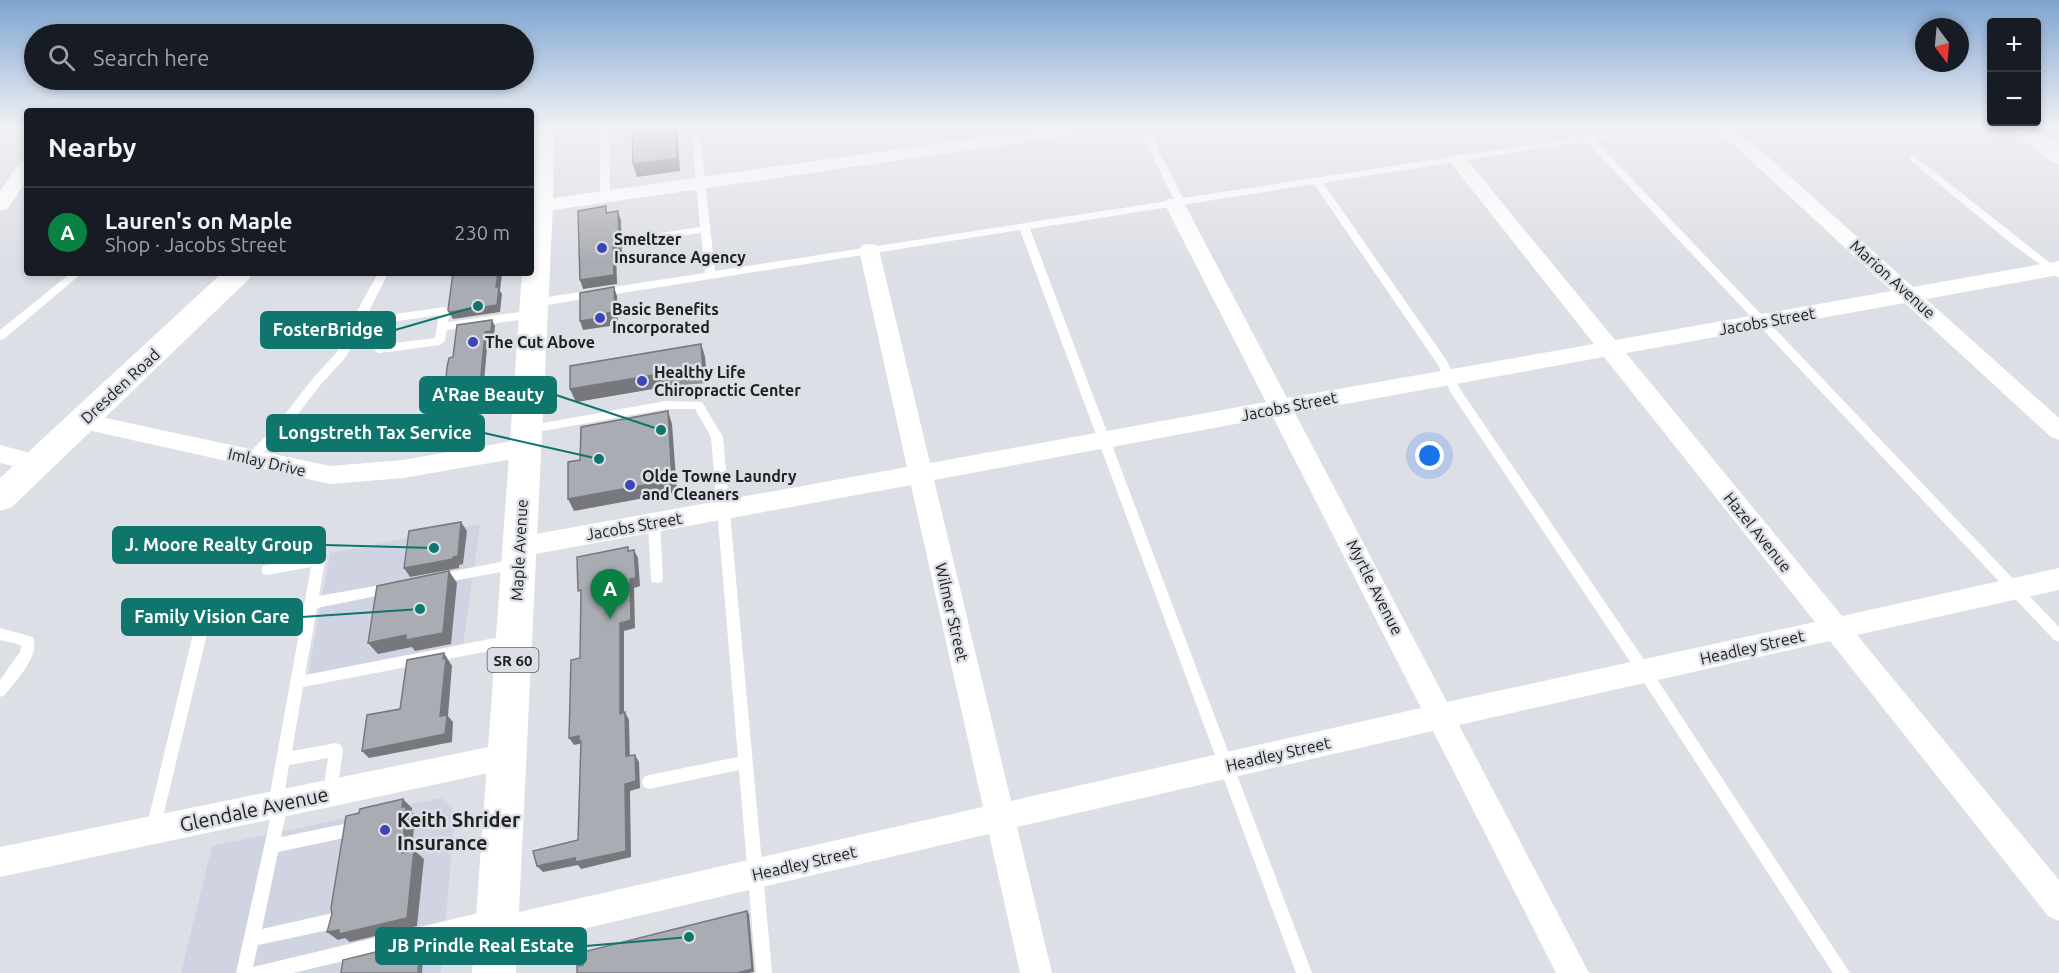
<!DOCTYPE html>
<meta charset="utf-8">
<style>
body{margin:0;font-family:Ubuntu,sans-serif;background:#242831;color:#f1f3f6}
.controls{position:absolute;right:18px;top:18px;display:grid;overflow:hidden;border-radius:6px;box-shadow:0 3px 9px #0003}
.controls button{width:54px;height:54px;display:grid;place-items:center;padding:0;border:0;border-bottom:2px solid #363941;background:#171b24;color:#f1f3f6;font:30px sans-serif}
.compass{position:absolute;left:1915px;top:18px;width:54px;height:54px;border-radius:50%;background:#171b24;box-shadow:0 3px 9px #0003;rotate:164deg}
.you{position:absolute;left:1430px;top:456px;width:21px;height:21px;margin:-15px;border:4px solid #fff;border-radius:50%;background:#1a73e8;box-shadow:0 0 0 9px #1a73e833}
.badge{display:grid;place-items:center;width:39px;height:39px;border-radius:50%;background:#0b8043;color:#fff;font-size:20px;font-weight:700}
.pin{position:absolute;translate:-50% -50px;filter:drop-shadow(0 2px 3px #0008)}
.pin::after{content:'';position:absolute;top:32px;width:21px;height:18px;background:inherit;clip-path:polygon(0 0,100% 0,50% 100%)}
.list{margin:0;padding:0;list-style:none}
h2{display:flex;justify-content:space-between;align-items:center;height:78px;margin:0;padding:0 24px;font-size:26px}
h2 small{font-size:20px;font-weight:400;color:#9ea1a6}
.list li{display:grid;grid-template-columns:39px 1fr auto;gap:18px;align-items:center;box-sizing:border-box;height:90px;padding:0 24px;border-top:2px solid #363941}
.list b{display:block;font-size:22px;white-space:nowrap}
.list p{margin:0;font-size:20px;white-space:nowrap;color:#9ea1a6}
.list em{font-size:20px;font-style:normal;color:#9ea1a6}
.icon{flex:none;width:33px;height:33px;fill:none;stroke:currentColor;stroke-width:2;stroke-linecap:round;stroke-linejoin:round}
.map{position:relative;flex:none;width:2059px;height:973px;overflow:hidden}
.search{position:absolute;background:#171b24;box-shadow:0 3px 9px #0003;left:24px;top:24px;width:510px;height:66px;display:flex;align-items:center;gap:15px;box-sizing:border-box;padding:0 21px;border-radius:33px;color:#9ea1a6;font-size:22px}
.panel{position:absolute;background:#171b24;box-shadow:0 3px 9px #0003;left:24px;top:108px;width:510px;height:168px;border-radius:6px}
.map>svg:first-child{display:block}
.built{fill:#d0d4e2}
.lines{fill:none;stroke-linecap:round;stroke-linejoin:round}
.lane{fill:#fff;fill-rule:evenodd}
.street{fill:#fff;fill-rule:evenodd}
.secondary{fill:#fff;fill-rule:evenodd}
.primary{fill:#fff;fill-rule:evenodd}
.wall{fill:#92949a}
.shaded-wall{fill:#77787d}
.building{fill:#aaacb3;stroke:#77787d;stroke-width:1.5}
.poi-dot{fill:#3c46b9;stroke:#dddfe6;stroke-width:2}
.labels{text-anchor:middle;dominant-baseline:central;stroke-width:5;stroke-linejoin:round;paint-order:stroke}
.shield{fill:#dddfe6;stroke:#595a5e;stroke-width:1.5}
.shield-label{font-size:15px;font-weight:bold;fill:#202123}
.poi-label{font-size:16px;font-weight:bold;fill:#202123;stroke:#dddfe6;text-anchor:start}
.street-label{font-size:16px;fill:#202123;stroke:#dddfe6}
.near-street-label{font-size:20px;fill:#202123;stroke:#dddfe6}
.near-poi-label{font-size:20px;font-weight:bold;fill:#202123;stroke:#dddfe6;text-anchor:start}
.leader{fill:none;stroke:#0f766e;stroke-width:2}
.callout-dot{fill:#0f766e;stroke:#dddfe6;stroke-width:2}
.callout{fill:#0f766e;stroke:#0f766e;stroke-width:2}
.callout-label{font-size:18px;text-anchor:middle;font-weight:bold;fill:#fff}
</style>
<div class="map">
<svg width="2059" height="973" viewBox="0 0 2059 973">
<rect width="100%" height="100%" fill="#dddfe6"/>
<g class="built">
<path d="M480,524L463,645L308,675L330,553Z"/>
<path d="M441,798L455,812L441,973H181L212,846Z"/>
</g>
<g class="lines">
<g class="lane">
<path d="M601,126H609L610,196L605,199L600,196Z"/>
<path d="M691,126H699L715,271L1174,200L1138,126H1147L1183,198L1569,139L1561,126H1570L1577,137L1646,126H1670L1595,140L2059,627V642L2054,640L1586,141L1323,183L1447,361L1460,389L1649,667L1850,973H1833L1639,675L1451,393L1438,365L1314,184L1030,229L1312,973H1296L1020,230L534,307L530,305L529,303L534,299L705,273L701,233L634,243L629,240L634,237L700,227Z"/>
<path d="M1913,155L2059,270V278L2012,244L1910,160V156Z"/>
<path d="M71,273H82L4,339L0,340V330Z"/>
<path d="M378,273H388L346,357L322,383L283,433L255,461H247L245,458L247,455L275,427L314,377L337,352L355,315Z"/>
<path d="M445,307L450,311L448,322L534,310L539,314L534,318L447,330L445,341L440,345L380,353L376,352L375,349L382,316ZM439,315L435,338L386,344L391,322Z"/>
<path d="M666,401L702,402L723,437L772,973H756L739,770L649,789L644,787L642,782L644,777L649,775L738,757L711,437L695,409H666L526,434L520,430L526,426Z"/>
<path d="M654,518L658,520L660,523L663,578L662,582L657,583L652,582L651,578L648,523L650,520Z"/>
<path d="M319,555L323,556L325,560L319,596L391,583L396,584L397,588L396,592L391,593L317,608L305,675L510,635L515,637L517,641L515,645L510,647L303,687L292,751L336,743L341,745L343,750L337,793L335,798L330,800L325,798L323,793L328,758L289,765L284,798L288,804L281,837L344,824L349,826L351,831L349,836L344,838L278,852L262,929L333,913L339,915L341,921L339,927L333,929L258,945L253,967L491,910L497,912L499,918L497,924L491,926L293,973H236L272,811L268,805L311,567L267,575L263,574L261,570L263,566L267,565Z"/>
<path d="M517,559L521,560L523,564L521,568L517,569L437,584L432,583L431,579L432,575L437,574Z"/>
<path d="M206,603L211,605L213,609L160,829L158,834L153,836L148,834L146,829L199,609L201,605Z"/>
<path d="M0,628L33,637C41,656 15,681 5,695L0,697V680L20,652L21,645L0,640Z"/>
</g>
<g class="street">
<path d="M1060,126H1110L1101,131L540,212L533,210L531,207L533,202L540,200Z"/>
<path d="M1721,126L1730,127L1747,138L1913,287L2059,261V275L1926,299L2059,418V440L2051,437L1905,303L1626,353L1842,616L2059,568V590L1857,635L2059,880V921L2048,916L1830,641L1459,725L1589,973H1556L1433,731L1017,827L1052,973H1020L989,834L497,949L486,944L481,933L486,922L497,917L983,807L911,485L519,557L510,554L506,547L510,540L519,537L907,467L859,250L862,245L869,244L876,245L879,250L930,463L1266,402L1164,203L1167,199H1181L1184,203L1287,398L1594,344L1451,163L1448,159L1451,155H1463L1615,340L1892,291L1735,146L1715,131ZM1604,357L1815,622L1447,702L1295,413ZM1273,417L1421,708L1011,801L934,480Z"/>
<path d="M27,160V180L7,209L0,211V191L20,162Z"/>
<path d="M82,413L330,466L403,460L525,439L533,442L537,448L533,454L525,457L403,478L330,484L74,427L71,421L74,415Z"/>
<path d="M0,445L45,457L49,463L45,469L37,472L0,463Z"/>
<path d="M508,743L518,747L522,756L518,765L508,769L0,877V847Z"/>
</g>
<g class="secondary">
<path d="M2007,126H2035L2059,144V164L2050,161Z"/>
<path d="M222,273H253L249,279L12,507L0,511V478Z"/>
</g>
<path class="primary" d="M531,126H554L553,206L516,973H472L522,273H531Z"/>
</g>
<path class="wall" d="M701,344L705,357L707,383L670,386L576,402L570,389Z"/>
<g class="shaded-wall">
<path d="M675,126H677L680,171L637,177L633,164Z"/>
<path d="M618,211L621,220L622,252L616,253L617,284L583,289L580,280L613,244Z"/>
<path d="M498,273H502L500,291L502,294L500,312L453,319L449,312L496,287Z"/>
<path d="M614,287L617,296L618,321L610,322V326L583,330L580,321L607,313Z"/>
<path d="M492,320L495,326L494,337L488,338L482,403L478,404L477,412L447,417L443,411L475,398L485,332Z"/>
<path d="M701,344L705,357L707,383L703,370Z"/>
<path d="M666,373L670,386L576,402L570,389Z"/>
<path d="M668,411L672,424L677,492L574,511L568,499Z"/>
<path d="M461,522L467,531L463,564L459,565V568L410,577L404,568Z"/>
<path d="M634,550L638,558L640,586L634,588L635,628L624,631V721L620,714V623Z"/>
<path d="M449,571L457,583L451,644L415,651L412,647L378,654L368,643Z"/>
<path d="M444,653L452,666L448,716L453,722L452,742L369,758L362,751L440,716Z"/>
<path d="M625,712L629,720L630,763L626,756Z"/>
<path d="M579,736L583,743L574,745L569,738Z"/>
<path d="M635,755L639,762L640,788L630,791L631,857L581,869L578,865L543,872L537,866L575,858L625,784Z"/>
<path d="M403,799L412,808V812L415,815L411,862L402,853Z"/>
<path d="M414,850L424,859L417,926L350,942L345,938L338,940L327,932Z"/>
<path d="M747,911L749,914L754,972L749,973H737Z"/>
<path d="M420,941L424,944L422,973H418Z"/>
</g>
<g class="building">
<path d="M632,126H675L677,158L633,164Z"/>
<path d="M606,206V213L618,211L619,243L613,244L614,275L580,280L578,211Z"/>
<path d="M453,273H498L496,287H499L497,305L449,312L448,310Z"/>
<path d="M614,287L615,312L607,313V317L580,321V293Z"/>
<path d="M492,320L491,331L485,332L479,397L475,398L474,406L443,411L447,367L449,358L453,357L457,325Z"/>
<path d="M701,344L703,370L666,373L570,389V366Z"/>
<path d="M668,411L672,480L568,499V462L580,460L581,427Z"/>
<path d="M461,522L458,556L453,557V559L404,568L409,531Z"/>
<path d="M628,547V551L634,550L636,578L630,579L631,620L620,623V714L625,712L626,756L635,755L636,781L625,784L626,851L576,862L575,858L537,866L533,851L578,840L581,741H579V736L569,738L571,660L580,658L581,590L578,591L577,557Z"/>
<path d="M449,571L443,633L406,640V635L368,643L377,586Z"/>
<path d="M444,653L443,659L446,658L440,716L447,715L445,734L362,751L367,715L400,709L407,660Z"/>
<path d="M403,799L402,807H406L402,853L414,850L407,918L339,934V930L327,932L332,914L331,908L346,816L359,813L360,809Z"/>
<path d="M747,911L752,969L737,973H577V966L583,965V952Z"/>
<path d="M420,941L418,973H341L343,960Z"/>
</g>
<linearGradient id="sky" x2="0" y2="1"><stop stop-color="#7fa4d0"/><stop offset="0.48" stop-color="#f0f1f4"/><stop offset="1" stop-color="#f0f1f4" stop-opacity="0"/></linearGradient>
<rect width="2059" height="263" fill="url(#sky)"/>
<g class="poi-dot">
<circle cx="602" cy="248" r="6"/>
<circle cx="600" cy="318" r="6"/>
<circle cx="473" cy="342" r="6"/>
<circle cx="642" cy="381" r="6"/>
<circle cx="630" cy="485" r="6"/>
<circle cx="385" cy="830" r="6"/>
</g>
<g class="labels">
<rect class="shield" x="487.5" y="648" width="51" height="24" rx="4.5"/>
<g class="shield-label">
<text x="513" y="660">SR 60</text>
</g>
<g class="poi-label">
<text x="614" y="239">Smeltzer<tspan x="614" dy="18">Insurance Agency</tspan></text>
<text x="612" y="309">Basic Benefits<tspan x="612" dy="18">Incorporated</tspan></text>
<text x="485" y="342">The Cut Above</text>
<text x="654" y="372">Healthy Life<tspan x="654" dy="18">Chiropractic Center</tspan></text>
<text x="642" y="476">Olde Towne Laundry<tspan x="642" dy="18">and Cleaners</tspan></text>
</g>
<g class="street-label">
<text transform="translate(1893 279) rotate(42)">Marion Avenue</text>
<text transform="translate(1767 321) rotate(-10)">Jacobs Street</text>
<text transform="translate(120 386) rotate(-43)">Dresden Road</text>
<text transform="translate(1289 406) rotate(-11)">Jacobs Street</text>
<text transform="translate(267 462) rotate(13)">Imlay Drive</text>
<text transform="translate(634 526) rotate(-10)">Jacobs Street</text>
<text transform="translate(1758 532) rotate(51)">Hazel Avenue</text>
<text transform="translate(519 550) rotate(-87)">Maple Avenue</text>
<text transform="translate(1375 587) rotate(63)">Myrtle Avenue</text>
<text transform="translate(952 612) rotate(77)">Wilmer Street</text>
<text transform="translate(1752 647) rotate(-13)">Headley Street</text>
<text transform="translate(1278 754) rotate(-13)">Headley Street</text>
<text transform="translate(804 863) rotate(-13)">Headley Street</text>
</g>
<g class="near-street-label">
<text transform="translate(254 809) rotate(-12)">Glendale Avenue</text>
</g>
<g class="near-poi-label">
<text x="397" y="819">Keith Shrider<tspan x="397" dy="23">Insurance</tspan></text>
</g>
</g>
<path class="leader" d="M478 306L395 330M661 430L556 395M599 459L484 433M434 548L325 545M420 609L302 617M689 937L586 946"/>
<g class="callout-dot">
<circle cx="478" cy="306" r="6"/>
<circle cx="661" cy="430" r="6"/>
<circle cx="599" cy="459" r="6"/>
<circle cx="434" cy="548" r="6"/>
<circle cx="420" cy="609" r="6"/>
<circle cx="689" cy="937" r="6"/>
</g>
<g class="callout">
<rect x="261" y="312" width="134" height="36" rx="6"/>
<rect x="420" y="377" width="136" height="36" rx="6"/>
<rect x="267" y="415" width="217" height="36" rx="6"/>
<rect x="113" y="527" width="212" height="36" rx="6"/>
<rect x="122" y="599" width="180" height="36" rx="6"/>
<rect x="376" y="928" width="210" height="36" rx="6"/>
</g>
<g class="callout-label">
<text x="328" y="336">FosterBridge</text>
<text x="488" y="401">A'Rae Beauty</text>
<text x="375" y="439">Longstreth Tax Service</text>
<text x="219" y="551">J. Moore Realty Group</text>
<text x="212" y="623">Family Vision Care</text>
<text x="481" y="952">JB Prindle Real Estate</text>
</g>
</svg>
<div class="controls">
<button>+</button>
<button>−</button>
</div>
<svg class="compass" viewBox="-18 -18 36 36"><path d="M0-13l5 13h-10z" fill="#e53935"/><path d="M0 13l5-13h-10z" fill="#9ea1a6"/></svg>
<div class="you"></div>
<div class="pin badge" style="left:610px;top:619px">A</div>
<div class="search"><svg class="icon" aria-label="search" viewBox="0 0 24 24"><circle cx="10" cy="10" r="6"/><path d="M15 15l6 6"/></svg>Search here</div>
<section class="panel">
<h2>Nearby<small></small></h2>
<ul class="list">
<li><span class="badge">A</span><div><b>Lauren's on Maple</b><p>Shop · Jacobs Street</p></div><em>230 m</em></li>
</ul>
</section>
</div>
